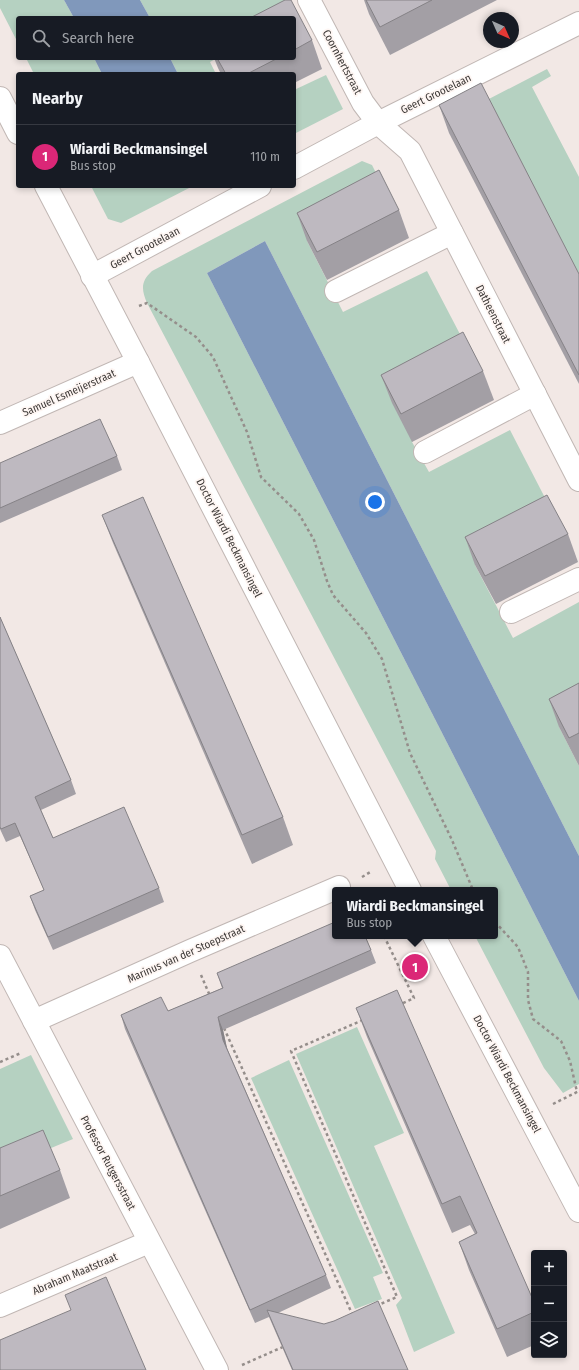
<!DOCTYPE html>
<meta charset="utf-8">
<style>
body{margin:0;font-family:"Fira Sans Condensed",sans-serif;background:#20242c;color:#f1f3f6}
.controls{position:absolute;right:12px;bottom:12px;display:grid;overflow:hidden;border-radius:4px;box-shadow:0 2px 6px #0003}
.controls button{width:36px;height:36px;display:grid;place-items:center;padding:0;border:0;border-bottom:1px solid #363941;background:#171b24;color:#f1f3f6;font:20px sans-serif}
.compass{position:absolute;left:483px;top:12px;width:36px;height:36px;border-radius:50%;background:#171b24;box-shadow:0 2px 6px #0003;rotate:135deg}
.you{position:absolute;left:375px;top:502px;width:14px;height:14px;margin:-10px;border:3px solid #fff;border-radius:50%;background:#1a73e8;box-shadow:0 0 0 6px #1a73e833}
.badge{display:grid;place-items:center;width:26px;height:26px;border-radius:50%;background:#db2777;color:#fff;font-size:13px;font-weight:700}
.pin{position:absolute;translate:-50% -50%;border:2px solid #fff;box-shadow:0 1px 4px #0006}
.popup{position:absolute;left:332px;top:887px;width:166px;height:52px;box-sizing:border-box;display:grid;place-content:center;border-radius:4px;background:#171b24;filter:drop-shadow(0 1px 3px #0005);font-size:13px;white-space:nowrap;color:#9ea1a6}
.popup b{font-size:15px;color:#f1f3f6}
.popup::after{content:'';position:absolute;left:50%;top:100%;margin-left:-8px;border:8px solid transparent;border-top-color:#171b24}
.list{margin:0;padding:0;list-style:none}
h2{display:flex;justify-content:space-between;align-items:center;height:52px;margin:0;padding:0 16px;font-size:17px}
h2 small{font-size:13px;font-weight:400;color:#9ea1a6}
.list li{display:grid;grid-template-columns:26px 1fr auto;gap:12px;align-items:center;box-sizing:border-box;height:64px;padding:0 16px;border-top:1px solid #363941}
.list b{display:block;font-size:15px;white-space:nowrap}
.list p{margin:0;font-size:13px;white-space:nowrap;color:#9ea1a6}
.list em{font-size:13px;font-style:normal;color:#9ea1a6}
.icon{flex:none;width:22px;height:22px;fill:none;stroke:currentColor;stroke-width:2;stroke-linecap:round;stroke-linejoin:round}
.map{position:relative;flex:none;width:579px;height:1370px;overflow:hidden}
.search{position:absolute;background:#171b24;box-shadow:0 2px 6px #0003;left:16px;top:16px;width:280px;height:44px;display:flex;align-items:center;gap:10px;box-sizing:border-box;padding:0 14px;border-radius:4px;color:#9ea1a6;font-size:15px}
.panel{position:absolute;background:#171b24;box-shadow:0 2px 6px #0003;left:16px;top:72px;width:280px;height:116px;border-radius:4px}
.map>svg:first-child{display:block}
.green{fill:#b5d1c1}
.water{fill:#8098bb}
.lines{fill:none;stroke-linecap:round;stroke-linejoin:round}
.minor-casing{stroke:#c1b7b4;stroke-width:24}
.tertiary-casing{stroke:#c1b7b4;stroke-width:24}
.path{stroke:#958e8b;stroke-width:2.5;stroke-dasharray:3 3;stroke-linecap:butt}
.minor{stroke:#fff;stroke-width:22}
.tertiary{stroke:#fff;stroke-width:22}
.wall{fill:#a39fa5}
.shaded-wall{fill:#858286}
.building{fill:#beb9c0;stroke:#858286}
.labels{text-anchor:middle;dominant-baseline:central;stroke-width:3.5;stroke-linejoin:round;paint-order:stroke}
.street-label{font-size:11px;fill:#3d3937;stroke:#fef6f3}
</style>
<div class="map">
<svg width="579" height="1370" viewBox="0 0 579 1370">
<rect width="100%" height="100%" fill="#f2e8e5"/>
<g class="green">
<path d="M0,0H64L74,18H18V43L0,8Z"/>
<path d="M140,0H288L294,18H150Z"/>
<path d="M26,58H94L102,74H34Z"/>
<path d="M170,58H217L210,62L216,74H178Z"/>
<path d="M547,69L551,76L532,87L579,177V282L485,101Z"/>
<path d="M326,75L343,109L294,134V90Z"/>
<path d="M362,161L372,165L389,199L307,241L343,312L427,271L474,361L412,442L429,472L510,430L558,523L475,565L513,638L579,602V716L559,727L579,766V856L265,241L207,273L579,1001V1084L563,1093L544,1068L475,936H495V890H451L435,859L436,851L147,303C141,289 141,281 152,271Z"/>
<path d="M91,186H193L121,223L108,219Z"/>
<path d="M357,1027L404,1133L374,1146L455,1333L414,1352L396,1305L402,1298L296,1054Z"/>
<path d="M31,1055L73,1139L0,1169V1069Z"/>
<path d="M289,1060L383,1273L373,1277L382,1299L355,1309L251,1078Z"/>
</g>
<g class="water">
<path d="M64,0H140L150,18H74Z"/>
<path d="M94,58H170L178,74H102Z"/>
<path d="M265,241L579,856V1001L207,273Z"/>
</g>
<g class="lines">
<g class="minor-casing">
<g id="minor">
<path d="M309,0L363,103L378,123L410,151L579,480"/>
<path d="M294,168L378,123L579,23"/>
<path d="M92,276L260,186"/>
<path d="M336,291L452,233"/>
<path d="M0,423L138,362"/>
<path d="M425,452L535,394"/>
<path d="M511,612L579,579"/>
<path d="M0,956L217,1370"/>
<path d="M34,1021L190,951L339,887"/>
<path d="M0,1306L149,1242"/>
</g>
</g>
<g class="tertiary-casing">
<g id="tertiary">
<path d="M0,98L18,133"/>
<path d="M46,186L138,362L410,890"/>
<path d="M434,936L579,1211"/>
</g>
</g>
<g class="path">
<path d="M139,306L147,303L196,337L213,357L247,432L261,477L299,514L314,540L327,581L333,595L366,633L382,659L410,753L452,840L473,890"/>
<path d="M362,877L372,871"/>
<path d="M495,922L518,947L528,972V1000L533,1019L561,1041L570,1061L577,1092"/>
<path d="M384,936L414,998L401,1004"/>
<path d="M201,975L210,996"/>
<path d="M363,1020L291,1051L397,1297L378,1305"/>
<path d="M224,1028L353,1316"/>
<path d="M0,1062L21,1053"/>
<path d="M553,1104L579,1091"/>
<path d="M242,1365L285,1346"/>
</g>
<use href="#minor" class="minor"/>
<use href="#tertiary" class="tertiary"/>
</g>
<g class="wall">
<path d="M364,0H497L390,55L369,14Z"/>
<path d="M294,18L312,40L322,69L294,83V74H221L218,68L214,58H294Z"/>
<path d="M439,105L579,274V384L449,133Z"/>
<path d="M399,210L409,238L327,280L307,241L297,213Z"/>
<path d="M483,371L494,400L412,442L392,403L381,375Z"/>
<path d="M117,456L122,470L0,523V463Z"/>
<path d="M102,515L283,817L293,845L252,864L113,543Z"/>
<path d="M568,534L578,562L496,604L475,565L465,537Z"/>
<path d="M0,617L71,780L76,794L41,810L53,838L159,888L164,902L53,950L35,910L30,896L44,890L20,836L6,842L0,829Z"/>
<path d="M579,683V766L559,727L549,699Z"/>
<path d="M371,950L376,963L223,1030L227,1048L326,1275L331,1288L278,1313L408,1370H292L269,1317L255,1323L125,1029L121,1015L168,1011L222,988L217,973Z"/>
<path d="M356,1008L534,1302V1345L507,1357L469,1270L459,1242L475,1234L470,1225L452,1233L367,1037Z"/>
<path d="M0,1148L60,1170L70,1198L0,1229Z"/>
</g>
<path class="shaded-wall" d="M218,1017L223,1030L228,1053L223,1040Z"/>
<g class="building">
<path d="M285,0H291L312,40L294,50V18H250Z"/>
<path d="M366,0H432L380,27Z"/>
<path d="M217,58H278L247,74H226Z"/>
<path d="M481,83L579,274V375L439,105Z"/>
<path d="M379,170L399,210L317,252L297,213Z"/>
<path d="M463,332L483,371L401,414L381,375Z"/>
<path d="M100,419L117,456L0,508V463Z"/>
<path d="M547,495L568,534L485,576L465,537Z"/>
<path d="M143,497L283,817L242,835L102,515Z"/>
<path d="M0,617L71,780L35,797L53,838L124,807L159,888L48,937L30,896L44,890L15,823L1,829L0,827Z"/>
<path d="M579,683V733L569,738L549,699Z"/>
<path d="M335,922V936H365L371,950L218,1017L223,1040L326,1275L250,1310L121,1015L161,997L168,1011L223,988L217,973Z"/>
<path d="M397,990L534,1302V1312L497,1329L459,1242L477,1233L460,1196L442,1204L356,1008Z"/>
<path d="M43,1130L60,1170L0,1196V1148Z"/>
<path d="M106,1277L146,1370H0V1340L71,1310L65,1295Z"/>
<path d="M378,1301L408,1370H293L267,1310L324,1324L334,1321Z"/>
</g>
<g class="labels">
<g class="street-label">
<text transform="translate(342 62) rotate(62)">Coornhertstraat</text>
<text transform="translate(436 94) rotate(-26)">Geert Grootelaan</text>
<text transform="translate(145 248) rotate(-28)">Geert Grootelaan</text>
<text transform="translate(493 314) rotate(63)">Datheenstraat</text>
<text transform="translate(69 393) rotate(-24)">Samuel Esmeijerstraat</text>
<text transform="translate(229 538) rotate(63)">Doctor Wiardi Beckmansingel</text>
<text transform="translate(186 954) rotate(-24)">Marinus van der Stoepstraat</text>
<text transform="translate(507 1074) rotate(62)">Doctor Wiardi Beckmansingel</text>
<text transform="translate(108 1163) rotate(62)">Professor Rutgersstraat</text>
<text transform="translate(75 1274) rotate(-23)">Abraham Maatstraat</text>
</g>
</g>
</svg>
<div class="controls">
<button>+</button>
<button>−</button>
<button><svg class="icon" aria-label="layers" viewBox="0 0 24 24"><path d="M12 4l9 5-9 5-9-5zM3 14l9 5 9-5"/></svg></button>
</div>
<svg class="compass" viewBox="-18 -18 36 36"><path d="M0-13l5 13h-10z" fill="#e53935"/><path d="M0 13l5-13h-10z" fill="#9ea1a6"/></svg>
<div class="you"></div>
<div class="pin badge" style="left:415px;top:967px">1</div>
<div class="popup"><b>Wiardi Beckmansingel</b>Bus stop</div>
<div class="search"><svg class="icon" aria-label="search" viewBox="0 0 24 24"><circle cx="10" cy="10" r="6"/><path d="M15 15l6 6"/></svg>Search here</div>
<section class="panel">
<h2>Nearby<small></small></h2>
<ul class="list">
<li><span class="badge">1</span><div><b>Wiardi Beckmansingel</b><p>Bus stop</p></div><em>110 m</em></li>
</ul>
</section>
</div>
